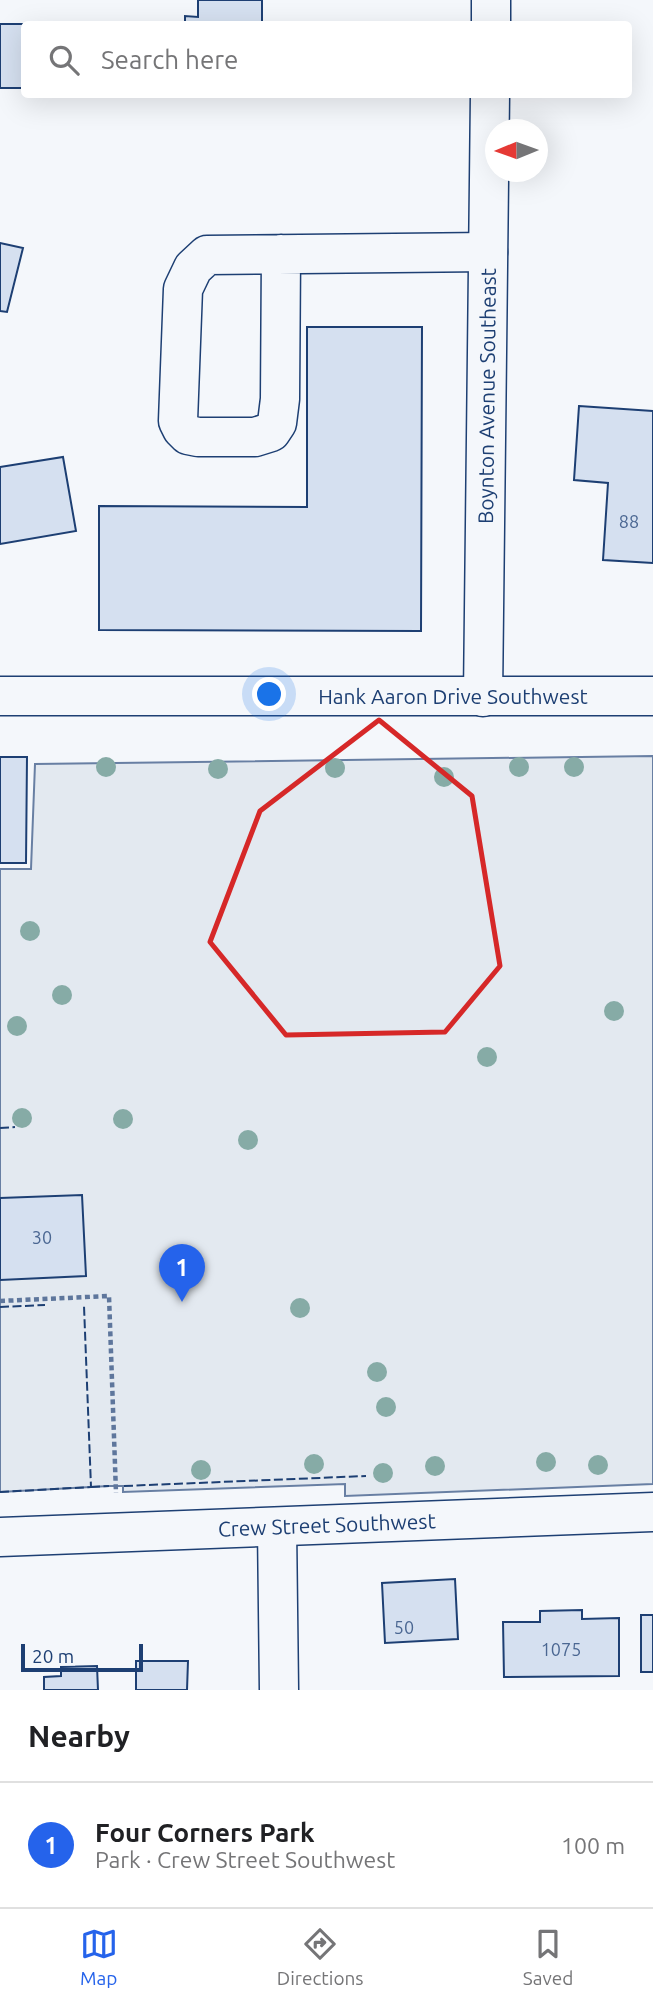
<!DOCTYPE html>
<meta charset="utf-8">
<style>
body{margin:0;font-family:Ubuntu,sans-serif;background:#f2f2f2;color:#202124}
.compass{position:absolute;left:485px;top:119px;width:63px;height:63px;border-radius:50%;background:#fff;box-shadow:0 7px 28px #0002;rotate:269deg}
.scale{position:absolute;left:21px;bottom:18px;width:122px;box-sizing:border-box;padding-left:7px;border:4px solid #1d3f73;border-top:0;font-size:19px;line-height:24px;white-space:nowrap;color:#1d3f73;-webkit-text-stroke:5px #f4f7fb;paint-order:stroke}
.you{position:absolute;left:270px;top:695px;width:24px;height:24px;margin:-18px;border:5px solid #fff;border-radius:50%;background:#1a73e8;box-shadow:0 0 0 10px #1a73e833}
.badge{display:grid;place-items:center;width:46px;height:46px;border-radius:50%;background:#2563eb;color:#fff;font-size:23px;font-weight:700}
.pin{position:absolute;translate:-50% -58px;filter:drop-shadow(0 2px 4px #0008)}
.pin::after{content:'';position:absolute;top:37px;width:24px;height:21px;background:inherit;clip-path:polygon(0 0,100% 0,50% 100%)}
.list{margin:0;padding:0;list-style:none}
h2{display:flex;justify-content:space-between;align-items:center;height:91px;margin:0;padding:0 28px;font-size:30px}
h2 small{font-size:23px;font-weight:400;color:#757577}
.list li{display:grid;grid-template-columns:46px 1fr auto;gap:21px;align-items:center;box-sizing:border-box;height:126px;padding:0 28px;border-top:2px solid #e0e0e0}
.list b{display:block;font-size:26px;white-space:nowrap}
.list p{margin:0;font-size:23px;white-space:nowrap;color:#757577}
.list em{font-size:23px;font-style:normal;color:#757577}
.icon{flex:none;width:38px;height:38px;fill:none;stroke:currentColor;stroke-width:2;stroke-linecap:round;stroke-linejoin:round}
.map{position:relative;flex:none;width:653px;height:1690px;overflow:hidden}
.search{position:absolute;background:#fff;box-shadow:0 7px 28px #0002;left:21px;right:21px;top:21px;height:77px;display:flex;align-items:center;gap:18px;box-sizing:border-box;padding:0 24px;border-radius:7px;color:#757577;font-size:26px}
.sheet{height:217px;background:#fff}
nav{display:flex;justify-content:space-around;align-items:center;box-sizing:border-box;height:98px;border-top:2px solid #e0e0e0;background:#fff;font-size:19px;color:#757577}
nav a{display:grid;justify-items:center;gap:4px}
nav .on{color:#2563eb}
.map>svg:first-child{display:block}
.green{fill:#e3e9f0;stroke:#687fa3;stroke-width:2}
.building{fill:#d5e0f0;stroke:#1d3f73;stroke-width:2}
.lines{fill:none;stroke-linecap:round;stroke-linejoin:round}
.minor-casing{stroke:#1d3f73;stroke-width:41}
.major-casing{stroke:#1d3f73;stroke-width:41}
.path{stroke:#5e769c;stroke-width:4.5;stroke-dasharray:5 3.5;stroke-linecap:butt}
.minor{stroke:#f4f7fb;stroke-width:38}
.major{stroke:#f4f7fb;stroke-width:38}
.fence{stroke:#1d3f73;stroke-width:2;stroke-dasharray:9 3.5;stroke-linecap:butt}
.tree{fill:#86aba6}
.marked{fill:none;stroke:#d62828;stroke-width:5;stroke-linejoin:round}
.labels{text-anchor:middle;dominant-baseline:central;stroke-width:5;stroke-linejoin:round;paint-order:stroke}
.number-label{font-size:18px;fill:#4b6792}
.street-label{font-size:21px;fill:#1d3f73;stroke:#f4f7fb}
</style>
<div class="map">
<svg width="653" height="1690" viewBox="0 0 653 1690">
<rect width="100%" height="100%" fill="#f4f7fb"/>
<path class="green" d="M653,756V1484L345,1496V1484L123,1492V1486H109L0,1492V869H31L35,764Z"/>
<g class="building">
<path d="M198,0H262V22H246V24H185V16L198,17Z"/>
<path d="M0,24H29H24V88H0Z"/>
<path d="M0,243L23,248L7,312L0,311Z"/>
<path d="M307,327H422L421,631L99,630V506L307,507Z"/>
<path d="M579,406L653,411V563L603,560L608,483L574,480Z"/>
<path d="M63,457L76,531L0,544V467Z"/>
<path d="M0,757H27L26,863H0Z"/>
<path d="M82,1195L86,1276L0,1280V1198Z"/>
<path d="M455,1579L458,1639L385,1643L382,1583Z"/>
<path d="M582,1610V1619L619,1618V1676L504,1677L503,1622H540V1611Z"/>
<rect x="641" y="1615" width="12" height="57"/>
<path d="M136,1661H188L187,1690H136Z"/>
<path d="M97,1666L98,1690H44V1677L61,1676V1667Z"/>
</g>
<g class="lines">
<g class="minor-casing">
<g id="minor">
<path d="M491,24V0"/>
<path d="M281,254L280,399L277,423L271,432L255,437H198L188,435L182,429L178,421L183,289L193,268L207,255L488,252"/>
<path id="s1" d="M483,697L490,94"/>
<path d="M277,1527L279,1690"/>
<path id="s2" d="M0,1537L653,1512"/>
</g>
</g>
<g class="major-casing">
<g id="major">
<path id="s3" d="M0,696H653"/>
</g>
</g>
<path class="path" d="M0,1301L109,1296L116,1493"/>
<use href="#minor" class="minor"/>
<use href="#major" class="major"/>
<g class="fence">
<path d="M0,1128L15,1127"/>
<path d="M0,1307L45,1305"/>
<path d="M124,1486L366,1476"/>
<path d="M91,1487L109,1486"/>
<path d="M0,1492L91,1487L84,1306"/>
</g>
</g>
<g class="tree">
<circle cx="106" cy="767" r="10"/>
<circle cx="519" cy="767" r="10"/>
<circle cx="574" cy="767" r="10"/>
<circle cx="335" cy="768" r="10"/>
<circle cx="218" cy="769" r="10"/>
<circle cx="444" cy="777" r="10"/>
<circle cx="30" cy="931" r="10"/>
<circle cx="62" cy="995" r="10"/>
<circle cx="614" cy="1011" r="10"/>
<circle cx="17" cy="1026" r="10"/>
<circle cx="487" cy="1057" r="10"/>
<circle cx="22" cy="1118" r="10"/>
<circle cx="123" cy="1119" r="10"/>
<circle cx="248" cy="1140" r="10"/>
<circle cx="300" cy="1308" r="10"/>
<circle cx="377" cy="1372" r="10"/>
<circle cx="386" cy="1407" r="10"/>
<circle cx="546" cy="1462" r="10"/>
<circle cx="314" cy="1464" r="10"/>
<circle cx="598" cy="1465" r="10"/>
<circle cx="435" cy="1466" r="10"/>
<circle cx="201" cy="1470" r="10"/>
<circle cx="383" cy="1473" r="10"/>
</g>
<path class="marked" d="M379,720L472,796L500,966L445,1032L286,1035L210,942L260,811Z"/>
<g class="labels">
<g class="number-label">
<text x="629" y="521">88</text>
<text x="42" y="1237">30</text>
<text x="404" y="1627">50</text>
<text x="561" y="1649">1075</text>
</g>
<g class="street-label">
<text stroke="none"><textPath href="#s1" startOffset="301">Boynton Avenue Southeast</textPath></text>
<text stroke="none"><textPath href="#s3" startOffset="453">Hank Aaron Drive Southwest</textPath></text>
<text stroke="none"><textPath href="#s2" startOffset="327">Crew Street Southwest</textPath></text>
</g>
</g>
</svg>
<svg class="compass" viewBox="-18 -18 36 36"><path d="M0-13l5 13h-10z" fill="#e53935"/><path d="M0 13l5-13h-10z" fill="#757577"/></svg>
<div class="scale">20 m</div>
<div class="you"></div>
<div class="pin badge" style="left:182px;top:1302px">1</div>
<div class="search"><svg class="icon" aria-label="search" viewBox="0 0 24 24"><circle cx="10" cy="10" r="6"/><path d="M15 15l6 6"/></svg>Search here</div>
</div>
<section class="sheet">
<h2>Nearby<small></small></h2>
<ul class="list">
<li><span class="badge">1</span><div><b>Four Corners Park</b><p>Park · Crew Street Southwest</p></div><em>100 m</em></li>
</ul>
</section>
<nav>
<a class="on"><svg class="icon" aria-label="map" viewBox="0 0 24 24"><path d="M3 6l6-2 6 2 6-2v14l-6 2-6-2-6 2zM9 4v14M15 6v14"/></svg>Map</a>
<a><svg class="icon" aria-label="directions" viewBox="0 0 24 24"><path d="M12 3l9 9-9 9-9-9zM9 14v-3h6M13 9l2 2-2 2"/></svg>Directions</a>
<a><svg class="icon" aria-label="saved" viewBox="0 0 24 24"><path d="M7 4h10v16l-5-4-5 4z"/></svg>Saved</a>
</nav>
